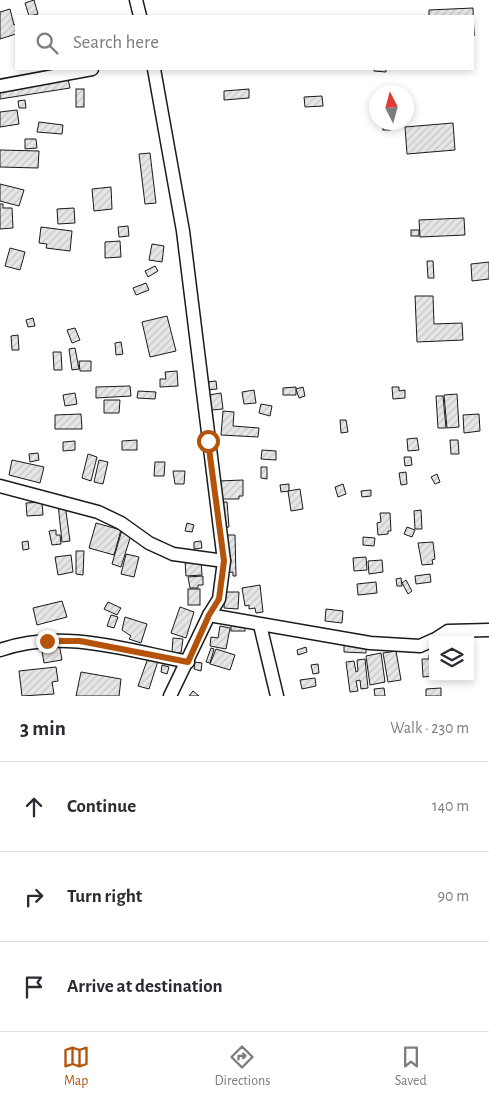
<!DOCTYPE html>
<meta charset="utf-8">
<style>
body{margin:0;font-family:"Alegreya Sans",sans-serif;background:#f2f2f3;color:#2b2b33}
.controls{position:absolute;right:15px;bottom:15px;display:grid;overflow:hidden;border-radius:0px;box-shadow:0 2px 8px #0003}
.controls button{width:45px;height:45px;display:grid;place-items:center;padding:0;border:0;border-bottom:1px solid #e1e1e2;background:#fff;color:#2b2b33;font:25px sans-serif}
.compass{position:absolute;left:369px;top:85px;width:45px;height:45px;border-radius:50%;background:#fff;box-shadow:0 2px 8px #0003;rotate:354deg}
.stop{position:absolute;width:15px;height:15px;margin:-11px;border:4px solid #b45309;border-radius:50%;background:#fff}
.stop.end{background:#b45309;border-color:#fff;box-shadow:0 1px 5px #0008}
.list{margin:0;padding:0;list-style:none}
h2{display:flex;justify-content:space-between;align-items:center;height:65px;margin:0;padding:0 20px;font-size:21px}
h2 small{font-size:16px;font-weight:400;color:#7c7c81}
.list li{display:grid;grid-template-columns:32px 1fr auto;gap:15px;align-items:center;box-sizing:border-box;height:90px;padding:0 20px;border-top:1px solid #e1e1e2}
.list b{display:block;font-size:19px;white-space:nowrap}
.list em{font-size:16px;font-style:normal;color:#7c7c81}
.icon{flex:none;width:28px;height:28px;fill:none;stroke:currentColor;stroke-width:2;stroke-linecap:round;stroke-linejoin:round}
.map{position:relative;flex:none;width:489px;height:696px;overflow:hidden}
.search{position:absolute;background:#fff;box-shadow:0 2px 8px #0003;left:15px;right:15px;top:15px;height:55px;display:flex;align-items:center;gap:12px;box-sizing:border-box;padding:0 18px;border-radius:0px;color:#7c7c81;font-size:19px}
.sheet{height:335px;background:#fff}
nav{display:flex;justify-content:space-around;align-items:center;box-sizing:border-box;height:70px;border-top:1px solid #e1e1e2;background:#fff;font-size:14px;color:#7c7c81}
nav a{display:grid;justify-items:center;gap:2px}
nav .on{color:#b45309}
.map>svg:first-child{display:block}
.building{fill:url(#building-hatch);stroke:#1a1a1a}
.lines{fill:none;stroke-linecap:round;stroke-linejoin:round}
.minor-casing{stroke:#1a1a1a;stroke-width:15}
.minor{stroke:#fff;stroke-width:12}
.route{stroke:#b45309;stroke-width:6}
</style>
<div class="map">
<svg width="489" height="696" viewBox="0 0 489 696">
<defs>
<pattern id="building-hatch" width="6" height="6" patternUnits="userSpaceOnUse" patternTransform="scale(1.25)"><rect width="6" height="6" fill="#e6e6e6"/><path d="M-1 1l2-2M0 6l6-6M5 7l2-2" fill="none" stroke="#c5c5c5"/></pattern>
</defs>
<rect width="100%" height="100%" fill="#fff"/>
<g class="building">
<path d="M34,0L38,14L29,16L25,3Z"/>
<path d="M473,8L474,36L473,16H429V10Z"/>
<path d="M10,9L14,25L16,24V34L0,39V12Z"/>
<path d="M374,69H386V72L374,71Z"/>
<path d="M68,79L70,88L0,99V89Z"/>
<rect x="76" y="89" width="8" height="18"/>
<path d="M249,89V98L224,100V91Z"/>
<path d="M322,96L323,106L305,107L304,97Z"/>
<path d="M25,100L26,108H19L18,101Z"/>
<path d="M17,110L19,124L0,127V112Z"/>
<path d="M39,122L63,125L62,134L37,132Z"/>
<rect x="383" y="122" width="7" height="8"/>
<path d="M453,123L455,150L407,154L405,127Z"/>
<path d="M25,139H36L37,148L25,149Z"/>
<path d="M0,150L39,151L38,168L0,167Z"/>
<path d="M150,153L156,203L145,204L139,154Z"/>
<path d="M0,184L24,190L19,206L0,201Z"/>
<path d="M111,187L112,209L94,211L92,189Z"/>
<path d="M0,204H3V208H12L13,228L0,229Z"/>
<path d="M74,208L75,223L58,224L57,209Z"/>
<path d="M464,218L465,235L420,237L419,220Z"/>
<path d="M128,226L129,236L119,237L118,227Z"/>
<path d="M41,227L72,231L70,251L46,248L47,244L39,243Z"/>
<rect x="411" y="230" width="8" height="6"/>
<path d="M120,241L121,257L105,258V242Z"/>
<path d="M152,244L164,246L162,262L149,260Z"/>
<path d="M10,248L25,252L20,270L5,266Z"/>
<path d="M427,261H433L434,278H428Z"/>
<path d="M489,262V279L472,281L471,264Z"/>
<path d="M155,266L158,271L148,277L145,271Z"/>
<path d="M146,283L149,290L136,295L133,288Z"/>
<path d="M415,296H433L434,324L462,323L463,340L417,342Z"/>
<path d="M167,316L176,351L150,357L142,322Z"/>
<path d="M33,318L35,326L28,327L26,320Z"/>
<path d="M75,328L80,340L72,343L67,330Z"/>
<path d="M18,335L19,350H12L11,336Z"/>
<path d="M121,342L123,354L116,355L115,343Z"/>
<path d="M75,348L79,369L72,370L69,349Z"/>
<path d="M53,352H61L62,370H54Z"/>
<path d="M79,361H91V371H80Z"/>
<path d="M177,371L178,386L160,387V379H166L165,372Z"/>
<path d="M216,381L217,389L207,390L206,382Z"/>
<path d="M130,386L131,396L96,398V387Z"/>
<path d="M296,387V395H283V388Z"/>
<path d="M303,387L305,396L299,398L296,389Z"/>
<path d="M392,387H399V391L405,390V398L393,399Z"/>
<path d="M254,390L256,403L244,404L242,392Z"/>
<path d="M138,391L156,392L155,399L137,398Z"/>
<path d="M75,393L77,404L65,406L63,395Z"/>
<path d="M221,393L223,409L211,410L209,395Z"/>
<path d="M457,394L459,427L447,428L444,395Z"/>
<path d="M436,396H443L446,428H438Z"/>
<path d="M104,400H120L119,413H104Z"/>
<path d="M261,404L272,406L270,416L259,413Z"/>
<path d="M223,411L234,412L233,426L259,428L258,437L221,435Z"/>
<path d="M81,414L82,429H55V415Z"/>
<path d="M479,414L480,431L464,433L463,415Z"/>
<path d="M340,420H346L348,432L341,433Z"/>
<path d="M417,438L419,450L408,451L407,439Z"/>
<path d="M137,440V450H122V441Z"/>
<path d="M450,440H458L459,454H451Z"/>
<path d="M75,441V450L63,451V442Z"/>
<path d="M262,450L276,451V460L261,459Z"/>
<path d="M38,453L39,460L30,462L29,454Z"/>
<path d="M88,454L97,457L91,481L82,478Z"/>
<path d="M404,457H411L412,465L405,466Z"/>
<path d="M12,460L44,467L40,483L9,475Z"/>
<path d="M99,460L108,462L103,484L94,482Z"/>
<path d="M155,462H165L164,476H154Z"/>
<path d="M261,467H267V479L261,478Z"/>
<path d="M173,471H185L184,484H175Z"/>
<path d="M406,472L407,484L401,485L399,473Z"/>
<path d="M437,474L440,482L435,484L431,477Z"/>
<path d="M243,480V496H239V499H218V481Z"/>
<path d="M289,484V491L281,492L280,485Z"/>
<path d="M343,484L346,494L338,497L335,487Z"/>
<path d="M300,489L303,509L291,511L288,491Z"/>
<path d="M371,490V496L362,497L361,491Z"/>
<path d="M42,502L43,515L27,516L26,503Z"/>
<path d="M219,502H227L229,527L221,528Z"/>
<path d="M58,504H65L70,541L62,542Z"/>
<path d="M421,510L422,529H415L414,511Z"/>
<path d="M380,513H390L391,531H388V534L378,535L377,523L381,522Z"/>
<path d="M96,523L121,530L114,555L89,548Z"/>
<path d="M187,523L194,525L192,532L185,531Z"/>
<path d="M407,527L415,530L412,537L404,534Z"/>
<path d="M56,530V535H60L61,544L52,545L49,531Z"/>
<path d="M122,530L132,532L121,567L112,564Z"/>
<path d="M224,535H235L236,576H233V572L225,573Z"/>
<path d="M363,537L375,538L374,546L363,545Z"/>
<path d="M28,541L29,549L23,550L22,542Z"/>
<path d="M201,541L202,548L194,549V542Z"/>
<path d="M433,542L435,559L432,560L433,564L422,565L418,543Z"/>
<path d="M76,551H84L83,575L76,574Z"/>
<path d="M126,554L139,557L134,577L121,574Z"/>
<path d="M71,555L73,572L58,575L55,557Z"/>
<path d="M366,557L367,570L354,571L353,558Z"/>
<path d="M201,560L202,575L186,576L185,561Z"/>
<path d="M382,560L383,572L369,574L368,561Z"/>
<path d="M430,574L431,582L416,584L415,576Z"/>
<path d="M203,576V585H198V588H190L188,577Z"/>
<path d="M401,578L402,586H397L396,579Z"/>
<path d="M406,580L412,591L408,594L402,583Z"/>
<path d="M376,582L377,593L358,595L357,584Z"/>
<path d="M260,585L263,612L256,613L255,608L249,609V605L245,606L242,588Z"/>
<rect x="188" y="589" width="12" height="16"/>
<path d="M225,592H239L238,609L224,608Z"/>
<path d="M62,601L67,617L37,625L33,608Z"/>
<path d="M108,602L121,608L117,615L104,609Z"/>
<path d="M180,607L194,612L186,638L171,633Z"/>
<path d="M326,609L343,611L342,623L325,621Z"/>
<path d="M111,615L118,617L114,628L107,626Z"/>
<path d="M125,617L147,624L141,643L129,639L131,636L122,630Z"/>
<rect x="231" y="623" width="14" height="8"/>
<path d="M220,626L230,628L226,649L210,646L211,637L218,638Z"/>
<path d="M173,638L183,639L181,653L172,652Z"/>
<path d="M344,642L366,643V653L344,652Z"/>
<path d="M59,643L62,660L44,663L41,645Z"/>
<path d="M306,647L307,652L298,655L297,650Z"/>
<path d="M211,648L214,649L210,663L206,662Z"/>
<path d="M216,649L235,655L230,670L210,664Z"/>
<path d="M396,651L401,680L388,682L383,653Z"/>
<path d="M381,653L385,682L370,685L366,656Z"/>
<path d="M429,655H433V676L423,677L422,659H429Z"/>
<path d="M148,658L158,661L149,689L138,686Z"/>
<path d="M365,659L368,688L361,689L360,680L356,681L358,691L350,692L346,662L354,661L356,672L358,671L357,660Z"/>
<path d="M195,662L202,663L201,671L194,669Z"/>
<path d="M318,664L319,673L313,674L311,665Z"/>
<path d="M162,665L169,667L167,674L161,672Z"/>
<path d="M56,667L58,681L52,682L54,694L22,696L19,671Z"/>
<path d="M81,672L121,679L119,696H76Z"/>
<path d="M315,678L316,686L302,689L300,680Z"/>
<path d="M384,688L385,696H375L374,689Z"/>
<path d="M441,688V696H426V689Z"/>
<path d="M193,691L199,696H189Z"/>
</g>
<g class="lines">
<g class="minor-casing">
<g id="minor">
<path d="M136,0L140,16"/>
<path d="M154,69L183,231L224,561L219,599L209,615L170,696"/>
<path d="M0,86L92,69"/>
<path d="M0,486L98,512L121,523L149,543L173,554L224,561"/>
<path d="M209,615L370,643L420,646L433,640"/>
<path d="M260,625L277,696"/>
<path d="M434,640L448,631L489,630"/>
<path d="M0,650C61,628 127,650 188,662"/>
</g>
</g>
<use href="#minor" class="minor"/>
</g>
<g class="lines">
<path class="route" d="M47,641H80L188,662L209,615L219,599L224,561L208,441"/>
</g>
</svg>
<div class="controls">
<button><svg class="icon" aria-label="layers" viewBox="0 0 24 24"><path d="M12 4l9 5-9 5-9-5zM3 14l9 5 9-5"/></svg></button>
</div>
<svg class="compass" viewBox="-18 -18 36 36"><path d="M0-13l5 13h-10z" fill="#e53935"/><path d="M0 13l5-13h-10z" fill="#7c7c81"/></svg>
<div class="stop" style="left:208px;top:441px"></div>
<div class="stop end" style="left:47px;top:641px"></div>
<div class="search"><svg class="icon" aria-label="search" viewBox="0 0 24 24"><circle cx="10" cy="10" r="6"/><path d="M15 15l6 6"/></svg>Search here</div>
</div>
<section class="sheet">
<h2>3 min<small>Walk · 230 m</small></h2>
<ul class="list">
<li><svg class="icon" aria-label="ahead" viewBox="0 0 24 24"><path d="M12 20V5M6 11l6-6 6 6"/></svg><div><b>Continue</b></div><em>140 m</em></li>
<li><svg class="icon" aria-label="right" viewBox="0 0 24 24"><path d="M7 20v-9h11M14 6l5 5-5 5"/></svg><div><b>Turn right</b></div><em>90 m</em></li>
<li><svg class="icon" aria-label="arrive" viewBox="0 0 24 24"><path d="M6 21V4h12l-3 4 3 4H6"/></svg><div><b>Arrive at destination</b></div></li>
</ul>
</section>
<nav>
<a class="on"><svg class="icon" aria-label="map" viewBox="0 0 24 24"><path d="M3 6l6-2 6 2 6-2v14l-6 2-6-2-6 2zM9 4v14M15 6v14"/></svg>Map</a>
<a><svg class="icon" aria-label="directions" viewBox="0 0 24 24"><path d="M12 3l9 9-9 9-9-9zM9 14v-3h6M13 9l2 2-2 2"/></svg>Directions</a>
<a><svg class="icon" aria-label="saved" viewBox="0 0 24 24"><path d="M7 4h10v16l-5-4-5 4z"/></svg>Saved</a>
</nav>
